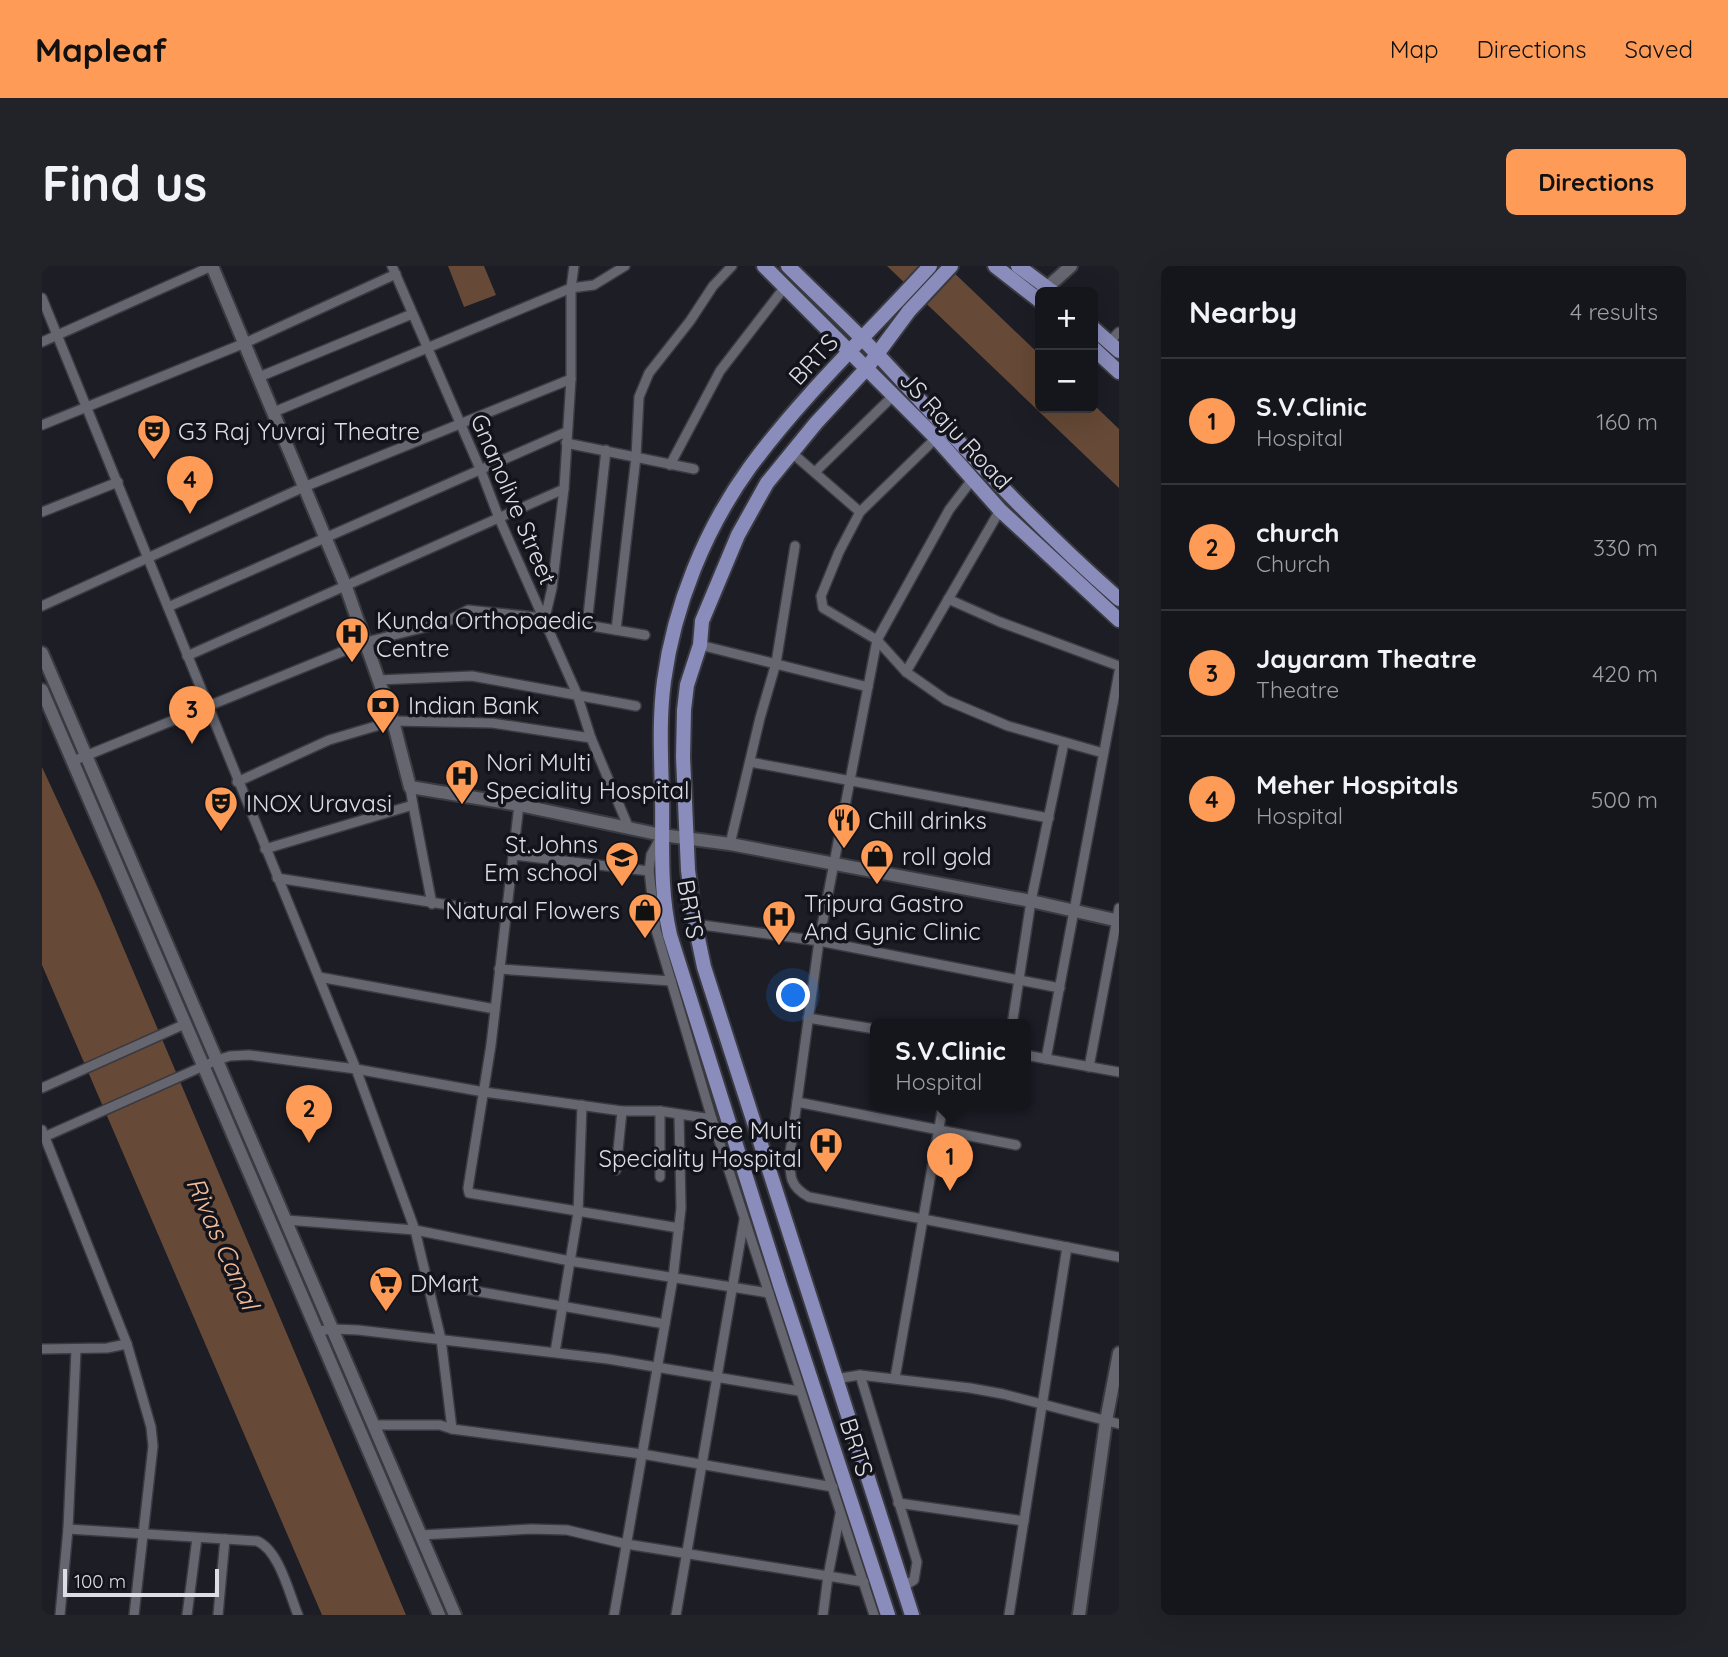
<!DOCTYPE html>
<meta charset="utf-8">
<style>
body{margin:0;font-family:Quicksand,sans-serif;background:#222329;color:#f1f3f6}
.controls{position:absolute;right:21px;top:21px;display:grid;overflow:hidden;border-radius:10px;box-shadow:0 7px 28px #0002}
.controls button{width:63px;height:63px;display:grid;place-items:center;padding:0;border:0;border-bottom:2px solid #34353b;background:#15161c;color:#f1f3f6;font:35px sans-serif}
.scale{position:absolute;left:21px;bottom:18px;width:156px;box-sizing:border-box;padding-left:7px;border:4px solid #dddde3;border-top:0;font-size:19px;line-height:24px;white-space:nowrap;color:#dddde3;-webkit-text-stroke:5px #13141b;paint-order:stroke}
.you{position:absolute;left:752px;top:730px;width:24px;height:24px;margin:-18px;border:5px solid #fff;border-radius:50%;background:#1a73e8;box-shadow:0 0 0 10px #1a73e833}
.badge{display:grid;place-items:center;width:46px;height:46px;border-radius:50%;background:#fe9c57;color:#111;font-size:23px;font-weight:700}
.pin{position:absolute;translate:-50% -58px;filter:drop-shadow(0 2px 4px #0008)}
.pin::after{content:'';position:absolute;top:37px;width:24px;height:21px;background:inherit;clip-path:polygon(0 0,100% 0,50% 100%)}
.popup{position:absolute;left:828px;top:753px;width:161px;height:91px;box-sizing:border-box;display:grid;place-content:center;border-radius:10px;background:#15161c;filter:drop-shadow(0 2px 5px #0005);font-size:23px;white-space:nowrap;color:#9d9fa3}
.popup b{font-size:26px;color:#f1f3f6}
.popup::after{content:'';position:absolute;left:50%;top:100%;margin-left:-14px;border:14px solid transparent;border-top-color:#15161c}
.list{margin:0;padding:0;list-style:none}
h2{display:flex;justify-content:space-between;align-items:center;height:91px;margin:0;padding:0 28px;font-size:30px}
h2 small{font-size:23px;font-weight:400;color:#9d9fa3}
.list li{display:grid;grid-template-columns:46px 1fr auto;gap:21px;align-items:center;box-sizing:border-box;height:126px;padding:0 28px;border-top:2px solid #34353b}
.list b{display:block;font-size:26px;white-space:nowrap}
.list p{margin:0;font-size:23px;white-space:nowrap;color:#9d9fa3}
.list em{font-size:23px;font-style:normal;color:#9d9fa3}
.map{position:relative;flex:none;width:1077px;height:1349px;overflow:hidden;border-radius:10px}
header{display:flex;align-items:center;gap:42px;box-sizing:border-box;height:98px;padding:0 35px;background:#fe9c57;color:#111}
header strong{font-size:33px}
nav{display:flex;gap:38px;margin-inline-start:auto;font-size:24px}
.intro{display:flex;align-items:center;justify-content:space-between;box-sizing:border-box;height:168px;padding:0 42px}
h1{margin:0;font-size:49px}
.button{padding:18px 32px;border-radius:10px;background:#fe9c57;color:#111;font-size:24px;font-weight:700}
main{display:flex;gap:42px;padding:0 42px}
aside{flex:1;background:#15161c;border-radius:10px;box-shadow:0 7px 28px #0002}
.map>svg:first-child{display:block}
.water{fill:#664936}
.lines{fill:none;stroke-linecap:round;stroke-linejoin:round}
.street-casing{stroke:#3a3a41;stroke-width:12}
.secondary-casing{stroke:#3a3a41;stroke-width:16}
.primary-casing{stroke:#3a3a41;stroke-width:18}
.street{stroke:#65666f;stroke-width:9}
.secondary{stroke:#65666f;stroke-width:12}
.primary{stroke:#8a8cbb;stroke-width:14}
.labels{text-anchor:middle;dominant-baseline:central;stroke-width:7;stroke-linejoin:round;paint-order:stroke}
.street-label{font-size:24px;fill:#dddde3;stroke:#13141b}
.poi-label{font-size:24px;fill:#dddde3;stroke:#13141b;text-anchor:start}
.water-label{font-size:26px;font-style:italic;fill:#f4bd99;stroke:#13141b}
</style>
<header>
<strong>Mapleaf</strong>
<nav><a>Map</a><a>Directions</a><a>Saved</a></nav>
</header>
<div class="intro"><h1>Find us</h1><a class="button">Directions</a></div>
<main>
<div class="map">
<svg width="1077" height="1349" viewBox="0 0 1077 1349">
<rect width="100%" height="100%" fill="#1c1d25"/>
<g class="water">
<path d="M406,0H442L454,29L422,41Z"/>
<path d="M845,0H905L998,89V142H1051V138L1077,163V222Z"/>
<path d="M0,501L59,629L364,1349H280L0,699Z"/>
</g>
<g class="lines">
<g class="street-casing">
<g id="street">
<path d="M350,0L439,205L457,252L535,428L549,472L586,560"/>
<path d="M0,32L314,803L373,964L399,1073L410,1163"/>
<path d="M0,76L170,0"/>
<path d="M1067,76L1077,66"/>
<path d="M217,111L370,48"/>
<path d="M232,146L529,22L552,19L583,0"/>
<path d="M0,159L203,77L354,8"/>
<path d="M894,172L818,246L797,286L779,330L781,342L835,374L864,406L904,434L966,460L1061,487"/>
<path d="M524,177L652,203"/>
<path d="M749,186L818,246"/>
<path d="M628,199L678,105L742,22"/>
<path d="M773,206L852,129"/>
<path d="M929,215L907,244L835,374L777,675L748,887C748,908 746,920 767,931L1077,991"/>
<path d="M0,246L76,216"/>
<path d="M906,333L958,356L1077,400"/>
<path d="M0,340L262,221L529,113"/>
<path d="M126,341L524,166"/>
<path d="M503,352L510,322L522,223L529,113V22L532,0"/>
<path d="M545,359L564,184"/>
<path d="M574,364L594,191L597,131L607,107L648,55L671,20L690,0"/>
<path d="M658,379L826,421"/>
<path d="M145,390L522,223"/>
<path d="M864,406L958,244"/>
<path d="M336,414L430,410L594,440"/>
<path d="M31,495L324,376L404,356L426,344L503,352L603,369"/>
<path d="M708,496L1007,552"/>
<path d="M195,516L287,474L351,455L450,457L549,472"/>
<path d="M371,539L390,638"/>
<path d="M477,539L449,779L426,922L427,927L637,962"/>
<path d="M620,569L609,589L607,605L614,664L670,853L832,1349"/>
<path d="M688,578L718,452L734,397L753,280"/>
<path d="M223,583L371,539L368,521"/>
<path d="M472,589L607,605"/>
<path d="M235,612L464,648"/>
<path d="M653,658L777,675L1018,722"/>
<path d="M457,703L629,715"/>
<path d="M277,711L453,743"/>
<path d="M766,752L833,763"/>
<path d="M970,759L989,635L1022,477"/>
<path d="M983,789L1077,806"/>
<path d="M1004,793L1077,406"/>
<path d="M1047,801L1077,642"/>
<path d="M0,822L143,758"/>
<path d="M755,836L974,879"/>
<path d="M618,845L670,853"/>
<path d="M0,864L85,1078L109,1161L111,1180L92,1349"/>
<path d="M0,872L175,794L188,790L207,789L314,803L442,826L580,845H618V911"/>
<path d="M574,904L580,845"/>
<path d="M244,954L373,964L528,995L727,1027"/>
<path d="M387,1017L623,1058"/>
<path d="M276,1065L291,1063L316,1064L566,1093L757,1125"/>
<path d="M0,1083L65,1082L85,1078"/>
<path d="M513,1086L536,947L540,839"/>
<path d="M818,1109L875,1296L872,1314L860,1321"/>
<path d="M853,1112L901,839"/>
<path d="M793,1113L818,1109L928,1122L961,1128L1077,1158"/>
<path d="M331,1159H398L410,1163L600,1188L791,1221"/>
<path d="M856,1237L982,1255"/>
<path d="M26,1263L215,1275C237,1284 247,1327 256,1349"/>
<path d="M379,1269L489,1263L525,1264L584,1278L786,1310L798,1248"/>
<path d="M18,1349L26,1263L34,1084"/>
<path d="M145,1349L155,1272"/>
<path d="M176,1349L183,1273"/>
<path d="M572,1349L631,1012L639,942L637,849"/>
<path d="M634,1349L702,954"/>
<path d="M781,1349L786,1310L822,1316"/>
<path d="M967,1349L1025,981"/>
</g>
</g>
<g class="secondary-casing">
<g id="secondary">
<path d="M170,0L304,321L351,455L368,521L477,539L620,569L688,578L989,635L1077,655"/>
<path d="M1000,26L1029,0"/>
<path d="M0,387L413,1349"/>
<path d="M0,424L397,1349"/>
<path d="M1037,1349L1064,1155L1077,1087"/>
</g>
</g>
<g class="primary-casing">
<g id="primary">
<path d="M722,0L894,172L958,244L1077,354"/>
<path d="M746,0C776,30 808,59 837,90C915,174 991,258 1077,333"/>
<path d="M953,0L998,35"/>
<path d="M976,0L1011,26"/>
<path d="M1051,62L1077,85"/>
<path d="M1051,82L1077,106"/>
<path d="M846,1349L738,1019L628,669C617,621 621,575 620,527C619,489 617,452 622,415C632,340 663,263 708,201C761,129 828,66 888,0"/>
<path d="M870,1349L662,701L653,658L646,604L641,491L642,444L645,419L658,379L660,355L696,269L725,217L774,157L824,103L867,45L909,0"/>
</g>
</g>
<use href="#street" class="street"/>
<use href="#secondary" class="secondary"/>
<use href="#primary" class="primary"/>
</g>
<defs>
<g id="theatre-pin" transform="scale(1.75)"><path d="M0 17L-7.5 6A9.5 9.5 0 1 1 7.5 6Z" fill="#fe9c57" stroke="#13141b"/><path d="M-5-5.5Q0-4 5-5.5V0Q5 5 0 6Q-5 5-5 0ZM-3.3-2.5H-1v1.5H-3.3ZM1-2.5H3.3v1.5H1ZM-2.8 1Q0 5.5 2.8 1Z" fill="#111"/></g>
<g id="hospital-pin" transform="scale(1.75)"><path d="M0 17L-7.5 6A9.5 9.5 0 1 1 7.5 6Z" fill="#fe9c57" stroke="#13141b"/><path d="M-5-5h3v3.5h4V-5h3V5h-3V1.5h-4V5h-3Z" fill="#111"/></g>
<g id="bank-pin" transform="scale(1.75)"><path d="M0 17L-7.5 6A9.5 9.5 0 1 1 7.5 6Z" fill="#fe9c57" stroke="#13141b"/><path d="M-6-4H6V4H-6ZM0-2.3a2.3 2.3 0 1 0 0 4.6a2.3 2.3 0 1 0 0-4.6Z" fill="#111"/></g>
<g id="restaurant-pin" transform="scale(1.75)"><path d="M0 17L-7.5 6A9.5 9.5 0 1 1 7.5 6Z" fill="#fe9c57" stroke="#13141b"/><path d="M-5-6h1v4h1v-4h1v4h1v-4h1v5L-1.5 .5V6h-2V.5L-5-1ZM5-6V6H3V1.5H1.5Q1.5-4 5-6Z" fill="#111"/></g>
<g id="shop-pin" transform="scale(1.75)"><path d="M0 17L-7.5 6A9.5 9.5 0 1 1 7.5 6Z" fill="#fe9c57" stroke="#13141b"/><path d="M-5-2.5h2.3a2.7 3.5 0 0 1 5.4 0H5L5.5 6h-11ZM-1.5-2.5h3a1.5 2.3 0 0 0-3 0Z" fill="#111"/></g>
<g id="school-pin" transform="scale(1.75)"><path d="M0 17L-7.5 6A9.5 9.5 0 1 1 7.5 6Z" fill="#fe9c57" stroke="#13141b"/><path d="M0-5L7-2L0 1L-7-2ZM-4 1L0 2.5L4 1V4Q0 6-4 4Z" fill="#111"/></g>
<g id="supermarket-pin" transform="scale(1.75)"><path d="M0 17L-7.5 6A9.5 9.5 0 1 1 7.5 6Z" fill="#fe9c57" stroke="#13141b"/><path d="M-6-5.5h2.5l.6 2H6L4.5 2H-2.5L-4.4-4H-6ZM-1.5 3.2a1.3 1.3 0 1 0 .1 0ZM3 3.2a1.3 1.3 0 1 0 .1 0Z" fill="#111"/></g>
</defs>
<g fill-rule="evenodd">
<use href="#theatre-pin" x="112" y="165"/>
<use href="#hospital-pin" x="310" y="368"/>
<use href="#bank-pin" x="341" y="439"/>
<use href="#hospital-pin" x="420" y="510"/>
<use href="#theatre-pin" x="179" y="537"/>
<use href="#restaurant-pin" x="802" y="554"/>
<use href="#shop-pin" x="835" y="590"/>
<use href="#school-pin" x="580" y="592"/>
<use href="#shop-pin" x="603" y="644"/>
<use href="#hospital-pin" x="737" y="651"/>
<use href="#hospital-pin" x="784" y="878"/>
<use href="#supermarket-pin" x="344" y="1017"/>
</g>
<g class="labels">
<g class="street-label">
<text transform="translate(771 93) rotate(-47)">BRTS</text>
<text transform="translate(914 164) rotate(47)">JS Raju Road</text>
<text transform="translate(472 233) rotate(67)">Gnanolive Street</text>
<text transform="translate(649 643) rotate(80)">BRTS</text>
<text transform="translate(815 1181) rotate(72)">BRTS</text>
</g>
<g class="poi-label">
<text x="136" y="165">G3 Raj Yuvraj Theatre</text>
<text x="334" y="354">Kunda Orthopaedic<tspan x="334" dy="28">Centre</tspan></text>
<text x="366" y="439">Indian Bank</text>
<text x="444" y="496">Nori Multi<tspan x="444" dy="28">Speciality Hospital</tspan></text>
<text x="204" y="537">INOX Uravasi</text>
<text x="826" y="554">Chill drinks</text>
<text x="556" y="578" text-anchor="end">St.Johns<tspan x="556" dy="28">Em school</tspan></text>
<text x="860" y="590">roll gold</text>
<text x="762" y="637">Tripura Gastro<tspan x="762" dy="28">And Gynic Clinic</tspan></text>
<text x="578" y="644" text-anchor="end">Natural Flowers</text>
<text x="760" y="864" text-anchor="end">Sree Multi<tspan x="760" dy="28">Speciality Hospital</tspan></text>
<text x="368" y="1017">DMart</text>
</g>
<g class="water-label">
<text transform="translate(181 977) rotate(66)">Rivas Canal</text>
</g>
</g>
</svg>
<div class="controls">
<button>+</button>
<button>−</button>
</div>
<div class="scale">100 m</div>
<div class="you"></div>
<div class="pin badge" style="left:908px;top:925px">1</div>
<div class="popup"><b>S.V.Clinic</b>Hospital</div>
<div class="pin badge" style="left:267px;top:877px">2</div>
<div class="pin badge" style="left:150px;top:478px">3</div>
<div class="pin badge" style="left:148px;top:248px">4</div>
</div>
<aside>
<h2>Nearby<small>4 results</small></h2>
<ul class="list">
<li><span class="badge">1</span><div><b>S.V.Clinic</b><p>Hospital</p></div><em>160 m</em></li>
<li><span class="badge">2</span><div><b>church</b><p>Church</p></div><em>330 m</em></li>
<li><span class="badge">3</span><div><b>Jayaram Theatre</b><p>Theatre</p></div><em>420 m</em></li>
<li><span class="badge">4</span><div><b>Meher Hospitals</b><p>Hospital</p></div><em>500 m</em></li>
</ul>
</aside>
</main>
